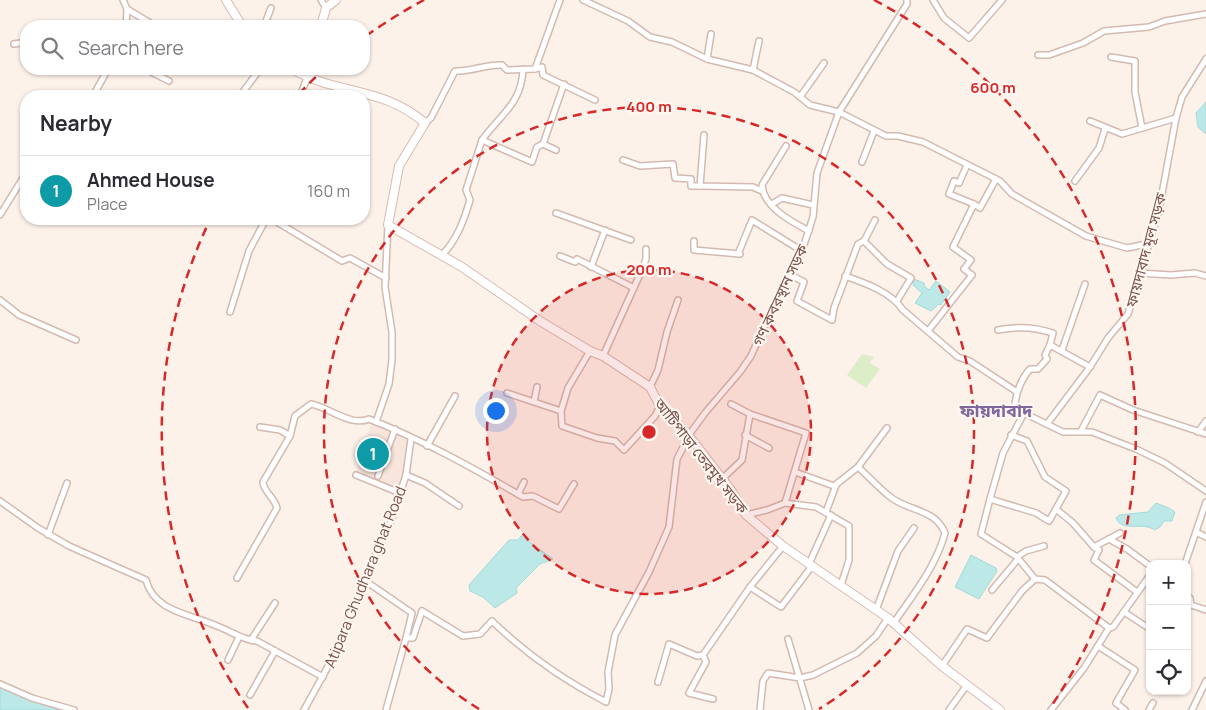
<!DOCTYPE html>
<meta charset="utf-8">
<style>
body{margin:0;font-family:Manrope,"Noto Sans Bengali",sans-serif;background:#f2f2f3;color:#2b2b33}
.controls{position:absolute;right:15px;bottom:15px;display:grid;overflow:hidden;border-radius:10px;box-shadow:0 1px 4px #0004}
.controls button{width:45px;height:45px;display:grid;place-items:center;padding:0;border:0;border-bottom:1px solid #e1e1e2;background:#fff;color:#2b2b33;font:25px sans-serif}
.you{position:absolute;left:495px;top:410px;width:18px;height:18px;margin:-12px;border:4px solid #fff;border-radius:50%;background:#1a73e8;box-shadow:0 0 0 8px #1a73e833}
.badge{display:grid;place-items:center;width:32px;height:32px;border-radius:50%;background:#0f766e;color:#fff;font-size:16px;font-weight:700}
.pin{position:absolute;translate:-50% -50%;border:2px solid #fff;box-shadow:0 1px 5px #0006}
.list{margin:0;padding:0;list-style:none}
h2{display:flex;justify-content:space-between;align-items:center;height:65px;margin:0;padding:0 20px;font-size:21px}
h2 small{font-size:16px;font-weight:400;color:#7c7c81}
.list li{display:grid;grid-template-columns:32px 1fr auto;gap:15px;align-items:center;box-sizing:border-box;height:70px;padding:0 20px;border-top:1px solid #e1e1e2}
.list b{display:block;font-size:19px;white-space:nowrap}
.list p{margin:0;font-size:16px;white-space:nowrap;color:#7c7c81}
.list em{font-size:16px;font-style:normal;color:#7c7c81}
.icon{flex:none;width:28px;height:28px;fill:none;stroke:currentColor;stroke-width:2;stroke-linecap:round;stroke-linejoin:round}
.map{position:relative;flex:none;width:1206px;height:710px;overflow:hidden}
.search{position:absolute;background:#fff;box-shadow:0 1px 4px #0004;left:20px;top:20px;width:350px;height:55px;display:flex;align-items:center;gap:12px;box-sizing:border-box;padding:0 18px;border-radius:20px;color:#7c7c81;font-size:19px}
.panel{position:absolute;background:#fff;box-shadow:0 1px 4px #0004;left:20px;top:90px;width:350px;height:135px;border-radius:20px}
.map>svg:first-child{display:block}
.residential{fill:#f8e5db}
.green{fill:#ddedc7}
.water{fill:#bce9e7;stroke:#a2dbd9}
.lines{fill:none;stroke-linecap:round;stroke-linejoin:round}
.minor-casing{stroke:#d3bab1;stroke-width:8}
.secondary-casing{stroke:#d9bab1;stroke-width:10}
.minor{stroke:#fff;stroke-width:5}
.secondary{stroke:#fff;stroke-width:8}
.ring{fill:none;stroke:#d62828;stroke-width:2.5;stroke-dasharray:9 6}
.labels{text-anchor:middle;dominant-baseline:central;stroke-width:4.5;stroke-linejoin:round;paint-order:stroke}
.street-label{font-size:15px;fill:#7a534b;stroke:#fff7f1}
.quarter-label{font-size:18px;font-weight:bold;fill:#80679d;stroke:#fff7f1}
.centre{fill:#d62828;stroke:#fff7f1;stroke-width:2.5}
.ring-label{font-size:15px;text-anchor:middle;font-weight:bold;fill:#d62828;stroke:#fff7f1;stroke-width:4.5;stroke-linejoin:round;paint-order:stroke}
</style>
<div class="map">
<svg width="1206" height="710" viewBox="0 0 1206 710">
<rect width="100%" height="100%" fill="#fdf2ea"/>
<path class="residential" d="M372,421L410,439L409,459L400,493L356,475Z"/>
<path class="green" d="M862,354L874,357L870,363L880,369L866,388L847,375Z"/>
<g class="water">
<path d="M1206,102V134L1198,127L1196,113Z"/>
<path d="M914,279L924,283L925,287L929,290L936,281L950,292L941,305L939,304L931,311L915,303L922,293L913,285Z"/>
<path d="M1156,503L1169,508L1175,512L1172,521H1164L1160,527L1155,530C1141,521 1122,533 1116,518L1119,515L1148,512Z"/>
<path d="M521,536L553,559L540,564L516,588L517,593L495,608L483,597L470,591L469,585L509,540H518Z"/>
<path d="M971,555L996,568L997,571L979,599L955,587Z"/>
<path d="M0,686L70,710H0Z"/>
</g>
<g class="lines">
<g class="minor-casing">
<g id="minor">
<path d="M123,0L127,9L155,26"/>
<path d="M321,0L326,8"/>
<path d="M583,0L628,21L650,37L672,42L707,59L753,70L794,92L810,105L839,112L886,136H898L923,142L1000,181L1012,194L1086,236L1127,248L1151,243"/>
<path d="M933,0L944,18L969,38L1002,0"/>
<path d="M126,26L127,9"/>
<path d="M264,26L271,8"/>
<path d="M14,44L26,42"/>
<path d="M1038,55H1049L1083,43L1104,31L1149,27L1165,21L1206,14"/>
<path d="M1111,57L1135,61V92L1142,128"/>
<path d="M707,59L711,34"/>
<path d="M145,69L169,81"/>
<path d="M523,69C522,103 501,114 482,140L532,162L537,147L543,144L556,150"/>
<path d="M535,69L542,67L543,75L595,100"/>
<path d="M753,70L759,41"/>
<path d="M93,96L108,69"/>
<path d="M240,96L260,69"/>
<path d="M300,96L307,78"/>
<path d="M800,97L824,63"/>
<path d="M1090,121L1122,134L1176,118"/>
<path d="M425,123L431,118L455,71C471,72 486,64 502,65L507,70L535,69L560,0"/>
<path d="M704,135L700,186L753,187L762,191"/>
<path d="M543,144L564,84"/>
<path d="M786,146L762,185C763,207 792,222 809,231"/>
<path d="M623,160L640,166L673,164L675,178L691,179V186H700"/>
<path d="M862,162L874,131"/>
<path d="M967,165L959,183L954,181L949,194L974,204"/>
<path d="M1075,181L1099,148L1105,129"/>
<path d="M772,204L782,198L813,205"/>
<path d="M556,213L631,240"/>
<path d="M0,215L26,173"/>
<path d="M272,219L342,261L350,258L386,278"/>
<path d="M694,241V250L740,254H738L752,220L802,251"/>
<path d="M864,241L887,264L911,278L897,301"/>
<path d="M442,255C457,240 464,220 470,200L466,190L482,140"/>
<path d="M560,256L575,262L577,259L634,288"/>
<path d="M591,267L605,230"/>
<path d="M1139,273L1171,275L1195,273L1206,276"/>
<path d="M789,274L804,282L797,301L832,320L834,308L858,244L864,241L875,220"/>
<path d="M845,276C865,283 891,292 903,310L958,357L970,361L1017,392"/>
<path d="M0,300L19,315L76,340"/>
<path d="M230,312L249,251L266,219"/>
<path d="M998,330C1017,326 1035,327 1053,333L1050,345L1090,367"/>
<path d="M928,331L972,275L964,269L971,260L953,247L974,204L980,208L996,179"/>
<path d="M1050,345L1045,355L1047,359L1038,369H1030C1021,379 1017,390 1015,403L1024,413L1063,432H1092L1136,449L1165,463L1206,491"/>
<path d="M1062,350L1085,284"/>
<path d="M603,356L641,272L646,259V249"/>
<path d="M650,387L658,370L667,332L678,300"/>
<path d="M507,393L561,411L562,426L597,438L615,441L624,450L655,416L660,406"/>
<path d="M534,402L537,387"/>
<path d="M561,411L568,388L590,351"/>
<path d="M376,422L389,384L392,360V332L385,287L388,225"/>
<path d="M1047,424L1090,367L1108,338L1128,314L1159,210L1176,118L1182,97L1206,59"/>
<path d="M260,427L280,430L290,436"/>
<path d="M1081,431L1100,395L1133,410L1206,434"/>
<path d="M1198,432L1206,421"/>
<path d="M745,435L769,448"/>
<path d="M1011,435L1027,441L1045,477L1066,491L1049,521L1036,513L990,499L981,534L1017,557L1035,579L1045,580L1109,628"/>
<path d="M427,446L455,396"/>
<path d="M858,467L887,428"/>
<path d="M795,472L834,486L858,467C868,476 878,487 889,496C908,512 935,508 945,533C936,567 912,596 893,624"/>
<path d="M356,475L400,493"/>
<path d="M406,475L425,483L459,506"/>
<path d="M378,476L395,429"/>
<path d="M722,479L742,460L750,414L731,404"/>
<path d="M518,494L524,482"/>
<path d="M990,499L1003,453L1024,413"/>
<path d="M0,501L38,528L69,546L146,580C154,612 191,614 217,626C231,631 242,640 257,641L323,677"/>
<path d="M785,503L816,507L849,526V560L841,585"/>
<path d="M1056,509L1073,523L1094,547L1120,533"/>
<path d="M826,512L836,485"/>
<path d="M746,515L767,510L785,503L806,433L750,414"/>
<path d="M1196,532L1206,537"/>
<path d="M48,535L67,483"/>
<path d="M1109,539L1127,549L1150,566"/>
<path d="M783,546L750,587L781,607L812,566"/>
<path d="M1094,547L1099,550L1094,560L1137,592"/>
<path d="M1017,557L1026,551L1044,546"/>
<path d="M809,564L831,515"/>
<path d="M1185,564L1206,502"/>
<path d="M237,578L277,508C275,498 263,491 263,482L290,436L295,416L311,404C328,407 351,427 369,419C423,440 473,468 523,497L533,496L559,509L574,484"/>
<path d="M364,580L412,613L406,638"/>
<path d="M992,590L1018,559"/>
<path d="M1187,597L1190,598L1191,605L1206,610"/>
<path d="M876,610L898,551L914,528"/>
<path d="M422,611L463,636L480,634L492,621C526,654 565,681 606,702L609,689L608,672L615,635L649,572L669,527L677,459L691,432L705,413L740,372L751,356L782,286L802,251L813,217L817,173L839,112L907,4V0"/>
<path d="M1124,612L1150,629"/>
<path d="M788,639L809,710"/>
<path d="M251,640L275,603"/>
<path d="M1098,646L1135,670L1116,703L1125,710"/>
<path d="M703,655L706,662L689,693L713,699"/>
<path d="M228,660L239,637"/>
<path d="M942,666L967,629L987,638L1022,591L1035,579"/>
<path d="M658,682L669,644L697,656L703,655L750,587"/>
<path d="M0,684L32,698L74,710"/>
<path d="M250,695L275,651"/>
<path d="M304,710L336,652L364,580L392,519L406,475L411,439"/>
<path d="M386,710L406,638H413L422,611"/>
<path d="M760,710L763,681L768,673L800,678L813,675L857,653L876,636L888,618"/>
<path d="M949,710L967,685"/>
<path d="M1051,710L1084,668L1109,628L1113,627L1150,575"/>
<path d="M1149,710L1153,703"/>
<path d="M1192,710L1206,681"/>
</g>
</g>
<g class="secondary-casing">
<g id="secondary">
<path d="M226,0L242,26"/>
<path d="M321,26L326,8L336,0"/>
<path d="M292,69C337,95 382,86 425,123L399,166L388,225L462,267L540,321L590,351L603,356L650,387L660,406L689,436L731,490L746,515L783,546L888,618L942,666L1000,710"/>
<path d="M311,79L313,69"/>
</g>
</g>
<use href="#minor" class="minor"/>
<use href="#secondary" class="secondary"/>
</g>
<circle cx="649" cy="432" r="162" fill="#d62828" fill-opacity=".12"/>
<g class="ring">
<circle cx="649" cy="432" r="162"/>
<path d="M479 709A325 325 0 1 1 819 709"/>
<path d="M248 708A487 487 0 0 1 209 222M299 94A487 487 0 0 1 323 70M366 36A487 487 0 0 1 424 0M874 0A487 487 0 0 1 1050 708"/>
</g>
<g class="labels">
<g class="street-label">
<text transform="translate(1146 250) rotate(-75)">ফায়দাবাদ মূল সড়ক</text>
<text transform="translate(780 295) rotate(-65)">গণ কবরস্থান সড়ক</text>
<text transform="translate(701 456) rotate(52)">আটিপাড়া তেরমুখ সড়ক</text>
<text transform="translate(365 577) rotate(-68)">Atipara Ghudhara ghat Road</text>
</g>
<g class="quarter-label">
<text x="996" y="410">ফায়দাবাদ</text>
</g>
</g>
<circle cx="649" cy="432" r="8" class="centre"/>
<g class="ring-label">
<text x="993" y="93">600 m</text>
<text x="649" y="112">400 m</text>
<text x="649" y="275">200 m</text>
</g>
</svg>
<div class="controls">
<button>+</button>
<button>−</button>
<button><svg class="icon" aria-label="locate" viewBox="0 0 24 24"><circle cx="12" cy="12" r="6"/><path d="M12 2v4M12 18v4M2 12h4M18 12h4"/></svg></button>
</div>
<div class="you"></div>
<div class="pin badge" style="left:373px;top:454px;background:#0f9aa8">1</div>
<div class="search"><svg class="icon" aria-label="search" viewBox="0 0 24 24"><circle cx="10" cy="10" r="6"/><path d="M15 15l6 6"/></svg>Search here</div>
<section class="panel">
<h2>Nearby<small></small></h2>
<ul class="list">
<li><span class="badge" style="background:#0f9aa8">1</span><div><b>Ahmed House</b><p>Place</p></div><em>160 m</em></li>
</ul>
</section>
</div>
